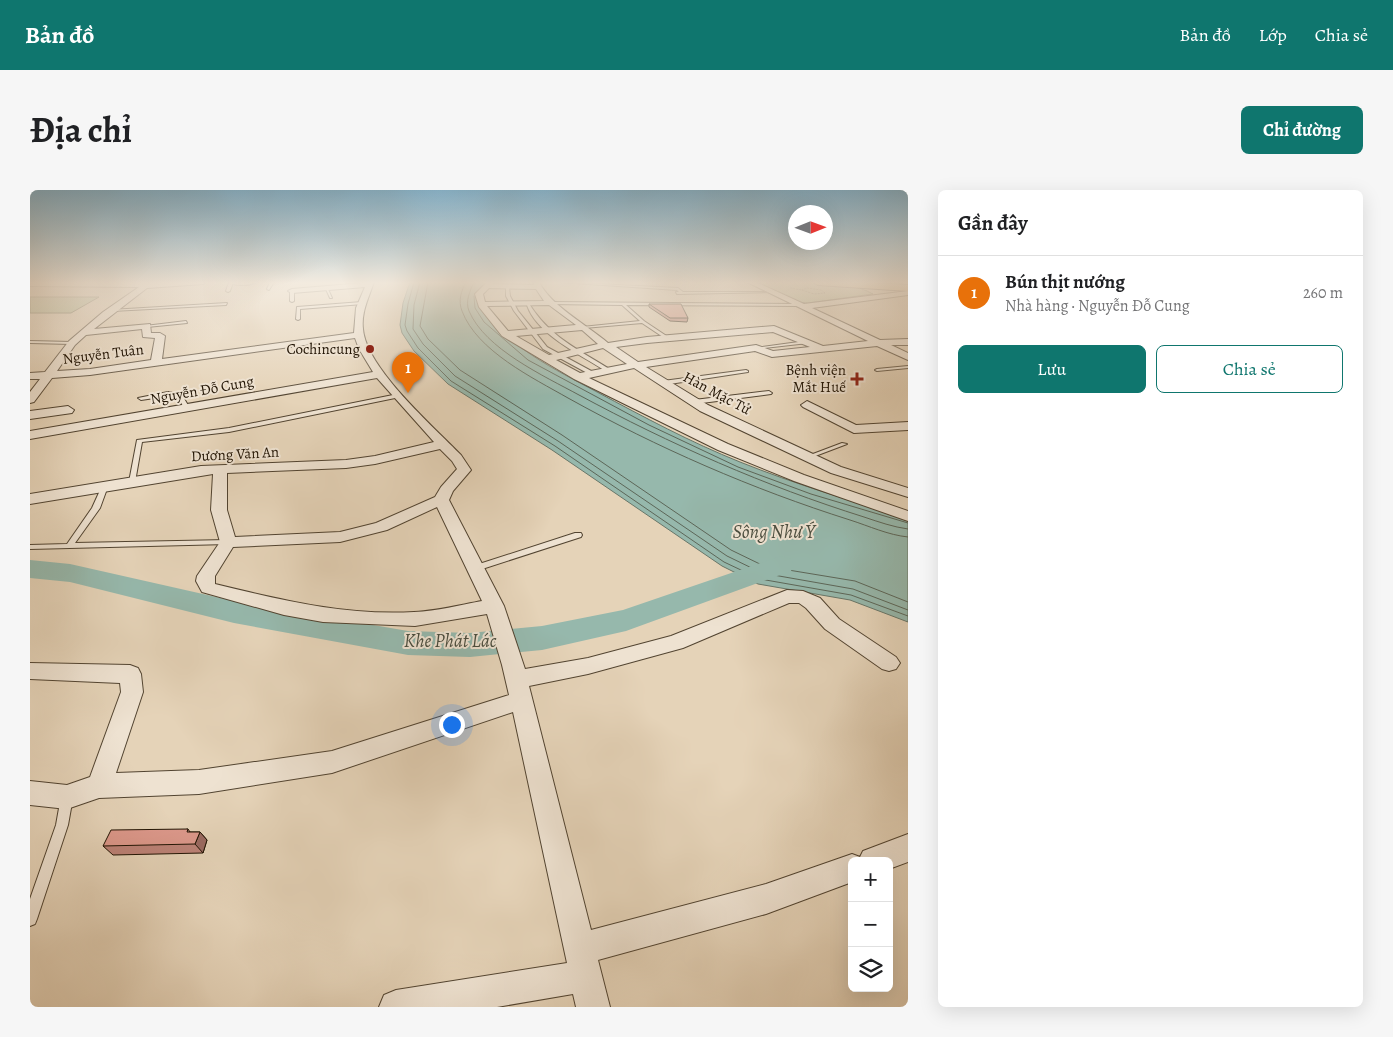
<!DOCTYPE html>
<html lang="vi">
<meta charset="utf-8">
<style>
body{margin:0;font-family:Alegreya,serif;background:#f6f6f6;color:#202124}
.controls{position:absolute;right:15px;bottom:15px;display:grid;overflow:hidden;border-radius:8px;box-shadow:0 5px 20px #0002}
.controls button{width:45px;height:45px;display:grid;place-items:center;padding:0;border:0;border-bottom:1px solid #e0e0e0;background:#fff;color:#202124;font:25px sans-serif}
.compass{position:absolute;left:758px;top:15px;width:45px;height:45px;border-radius:50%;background:#fff;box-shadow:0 5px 20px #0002;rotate:89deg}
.you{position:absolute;left:421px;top:534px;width:18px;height:18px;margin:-12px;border:4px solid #fff;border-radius:50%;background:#1a73e8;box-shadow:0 0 0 8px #1a73e833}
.badge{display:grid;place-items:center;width:32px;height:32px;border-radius:50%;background:#0f766e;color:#fff;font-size:16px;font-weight:700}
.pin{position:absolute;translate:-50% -41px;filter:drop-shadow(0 1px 2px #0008)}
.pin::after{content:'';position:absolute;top:26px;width:18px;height:15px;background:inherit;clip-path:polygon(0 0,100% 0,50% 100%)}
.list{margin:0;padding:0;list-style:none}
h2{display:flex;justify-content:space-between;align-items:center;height:65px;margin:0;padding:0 20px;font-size:21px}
h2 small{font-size:16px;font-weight:400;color:#757577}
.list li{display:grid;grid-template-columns:32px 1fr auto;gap:15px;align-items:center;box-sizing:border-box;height:75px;padding:0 20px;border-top:1px solid #e0e0e0}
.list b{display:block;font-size:19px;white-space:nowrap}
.list p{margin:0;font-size:16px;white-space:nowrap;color:#757577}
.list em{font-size:16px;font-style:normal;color:#757577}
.actions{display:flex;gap:10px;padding:15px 20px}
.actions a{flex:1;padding:11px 0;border:1px solid #0f766e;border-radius:8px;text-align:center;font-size:18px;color:#0f766e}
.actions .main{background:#0f766e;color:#fff}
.icon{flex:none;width:28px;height:28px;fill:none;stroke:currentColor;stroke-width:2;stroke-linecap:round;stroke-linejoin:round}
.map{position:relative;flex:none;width:878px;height:817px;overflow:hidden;border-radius:8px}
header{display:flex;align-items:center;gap:30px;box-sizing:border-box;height:70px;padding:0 25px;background:#0f766e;color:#fff}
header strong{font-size:24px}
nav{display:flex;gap:28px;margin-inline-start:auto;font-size:18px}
.intro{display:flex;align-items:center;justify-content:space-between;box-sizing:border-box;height:120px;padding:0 30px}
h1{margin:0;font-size:35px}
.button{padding:12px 22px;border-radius:8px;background:#0f766e;color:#fff;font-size:18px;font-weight:700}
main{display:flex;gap:30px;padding:0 30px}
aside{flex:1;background:#fff;border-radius:8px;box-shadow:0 5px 20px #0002}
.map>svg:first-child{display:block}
.green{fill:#b1bd92;stroke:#69684b}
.water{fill:#96b8ac;stroke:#677669}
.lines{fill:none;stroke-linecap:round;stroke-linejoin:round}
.shore{stroke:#5c6658;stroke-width:1}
.river{fill:#96b8ac;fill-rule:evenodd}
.service-casing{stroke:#524431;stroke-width:2}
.minor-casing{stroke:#524431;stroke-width:2}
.primary-casing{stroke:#211404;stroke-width:2}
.path{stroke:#211404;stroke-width:1;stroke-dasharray:0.5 1;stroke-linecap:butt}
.service{fill:#eee2d1;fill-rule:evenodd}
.minor{fill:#eee2d1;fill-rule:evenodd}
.primary{fill:#e2ba7c;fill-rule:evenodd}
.wall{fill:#bd8378;stroke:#211404}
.shaded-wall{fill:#9a6a61;stroke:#211404}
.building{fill:#dc988b;stroke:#211404}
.poi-dot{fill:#8f2418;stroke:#eee2d1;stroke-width:2}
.labels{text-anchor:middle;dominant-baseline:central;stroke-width:4;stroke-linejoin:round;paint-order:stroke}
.far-poi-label{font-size:15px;fill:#211404;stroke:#eee2d1;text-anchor:end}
.far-street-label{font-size:15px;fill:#211404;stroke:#eee2d1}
.water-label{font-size:19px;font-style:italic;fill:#4a4d3f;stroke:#eee2d1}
</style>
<header>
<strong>Bản đồ</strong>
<nav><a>Bản đồ</a><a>Lớp</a><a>Chia sẻ</a></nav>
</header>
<div class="intro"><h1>Địa chỉ</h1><a class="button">Chỉ đường</a></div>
<main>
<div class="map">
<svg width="878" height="817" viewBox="0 0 878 817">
<rect width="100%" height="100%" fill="#e5d3b8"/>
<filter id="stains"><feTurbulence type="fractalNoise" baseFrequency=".004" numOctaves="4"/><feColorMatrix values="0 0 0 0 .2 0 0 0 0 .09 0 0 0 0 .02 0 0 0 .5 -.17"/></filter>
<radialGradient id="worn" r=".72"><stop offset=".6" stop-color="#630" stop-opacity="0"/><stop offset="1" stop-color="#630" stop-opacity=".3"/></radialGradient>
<g class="green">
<path d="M724,92C756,92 816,88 843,104L778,113L766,112Z"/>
<path d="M0,107H69L41,123H0Z"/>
</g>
<path class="water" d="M380,92H460L453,98L449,116C478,157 524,179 567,202C614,227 660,252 710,272C765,294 821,311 878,328V432L820,410L728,394L692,376L522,260L418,194L384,161L372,143L370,135L373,113Z"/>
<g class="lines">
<g class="shore">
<path d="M384,92L378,114L375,135L377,141L388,158L421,191L525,256L694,372L730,389L821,405L878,426"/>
<path d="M390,92L384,115L383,139L393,154L425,186L528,251L697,366L732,383L823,399L878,420"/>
<path d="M398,92L390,136L398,149L430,180L532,245L701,360L734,376L825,391L878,412"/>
<path d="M436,92C431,101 428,111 432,121C447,161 503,188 538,208C628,258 722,299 820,330C839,336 858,345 878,347"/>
<path d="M444,92C440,101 435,111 439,121C455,159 514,186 549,205C640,254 735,296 834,327C849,332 863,337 878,339"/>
<path d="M444,106L445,118L454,132L498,170L619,235L708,277L781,304L878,333"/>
</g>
<path class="river" d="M751,366L761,369L764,375L761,381L596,441L512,460L440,467L378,465L204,433L40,392L0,388V370L40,374L204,411L378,441L440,443L512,436L593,420Z"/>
<g class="service-casing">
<g id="service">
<path d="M199,92H203L200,101L198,102L196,101Z"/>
<path d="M240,92H244L239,100L237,99Z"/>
<path d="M529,92L648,98L653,102H744L647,104L646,102H649L647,100Z"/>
<path d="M476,96L479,97L480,106L488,121L517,157L565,183V185H561L513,159L484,121L476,106Z"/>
<path d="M295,97H297L302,108H300Z"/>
<path d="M262,100L264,101V111L262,112L260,111V101Z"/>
<path d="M332,112L333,114L270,119V129L268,130L266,129L267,117Z"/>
<path d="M496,112H498C519,147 548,159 581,180V182H577C552,165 504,144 496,112Z"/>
<path d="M521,112L769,114L771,115L769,116L596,115L614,131L638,147L636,149L612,133L554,138L552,137L610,131L592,115L520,114Z"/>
<path d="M197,113L196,115L82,121L80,120Z"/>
<path d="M156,131L157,133L117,137L115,136Z"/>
<path d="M0,151L42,152L44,153L42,154L0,153Z"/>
<path d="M776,151L778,153L726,159L724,158Z"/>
<path d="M878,176V178L847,181L845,180L847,179Z"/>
<path d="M716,180L718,181V182L633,195L630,193L633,191Z"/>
<path d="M739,201L742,203L741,204L664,214L661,212L664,210Z"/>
<path d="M138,202L152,205L159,217L158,218H154L148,207L138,206L111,210L108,208Z"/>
<path d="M368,204L371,206L370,207L199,242L112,252L105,292L102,294L99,292L107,250L199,238Z"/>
<path d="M812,253L817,254L780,268L775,267Z"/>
<path d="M75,294L78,296L70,318L45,353L198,350L202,352L198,354L0,359V355L37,354L62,318L72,296Z"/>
<path d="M545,343H551L552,345L551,347L449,380H443L442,378L443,376Z"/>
<path d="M37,601L41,603L43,607L38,635L7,729L5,734L0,736V709L26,635L31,607L33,603Z"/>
</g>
</g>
<g class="minor-casing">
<g id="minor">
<path d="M0,92H124V93L176,92L173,94L117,98L64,139L120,134L121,143H130L135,146L132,169L324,143L326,118L335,97L262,103L258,101L262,99L344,92C339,107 331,122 333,139C336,178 404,237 431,265L441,280L423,301L419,310L474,416L495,479L558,468L641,446L757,400L773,401L790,408L809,429L866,467L870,473L866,479L859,481L852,479L795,439L776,418L769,413H759L653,458L558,484L499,496L561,740L736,694L822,664L830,667L833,661L878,644V672L859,679V671H822V692L736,724L568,770L580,817H546L543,804L467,817H349L354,805L366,800L537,773L483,522L302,583L169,604L69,608L37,619L0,615V591L37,595L60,587L91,502L90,493L0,489V473L100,475L108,478L111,484L113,502L86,583L169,580L302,561L479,505L472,475L457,424L385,436L293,432L254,425L172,402L166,391L167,386L190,352L181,320L183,284L0,314V304L171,276L316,270L345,266L404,252L347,188L0,249V241L343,182L329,159L325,148L60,185L22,188L4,212L0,213V202L10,189H0V183L15,182L39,151L73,122L109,97L0,96ZM112,139L113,147L125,148L121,170L60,179L27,181L45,155L56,145ZM410,259L422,271L427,279L411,297L405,307L346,333L310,342L205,347L197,320V283L316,278L345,274ZM407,317L452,411C430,415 407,421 384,422C316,426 251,410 185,394V386L203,357L310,352L357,340Z"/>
<path d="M197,92H226C219,96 204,96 197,92Z"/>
<path d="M457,92H464L463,94L504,95L503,92H509C521,116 557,135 578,153L617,147L744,136L793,156L838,151L717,92H726L774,114L878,101V105L782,118L850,150L878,149V155H861L878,163V170L847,156L742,167L725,161L616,177L678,215L811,277L878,298V307L801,283L670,221L604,178L559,188L698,254L774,285L878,321V331L764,291L688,260L544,189L472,146L449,117L445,104ZM459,98L506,99L514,111L455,112L453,104ZM519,115L546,135L478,141L457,116ZM552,140L568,154L519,165L486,146ZM743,142L780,157L743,161L726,155L608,172L586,157L617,153ZM573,158L597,174L550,183L526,170Z"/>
<path d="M777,211L826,235L878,232V240L824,243L773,217L771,215Z"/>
<path d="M38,216L44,220L42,223L0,229V221Z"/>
</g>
</g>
<g class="primary-casing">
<path id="primary" d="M783,92H829L878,95V101L788,95Z"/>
</g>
<g class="path">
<path d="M769,92H778"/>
<path d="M760,98L772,100"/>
<path d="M777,98L791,100L795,103L784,104L772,100Z"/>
</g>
<use href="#service" class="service"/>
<use href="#minor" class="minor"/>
<use href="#primary" class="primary"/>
</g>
<g class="wall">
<path d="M619,114L658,128L657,132L640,131L619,117Z"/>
<path d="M158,639L160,642H170L177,650L173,663L83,665L73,656Z"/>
</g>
<path class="shaded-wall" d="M170,642L177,650L173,663L165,654Z"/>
<g class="building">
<path d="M619,114H651L658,128H640Z"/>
<path d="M158,639L157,642H170L165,654L73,656L81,640Z"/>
</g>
<linearGradient id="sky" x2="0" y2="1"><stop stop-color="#87b6d0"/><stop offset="0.45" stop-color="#f3ebdf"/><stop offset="1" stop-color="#f3ebdf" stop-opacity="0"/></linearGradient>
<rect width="878" height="206" fill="url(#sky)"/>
<g class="poi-dot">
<circle cx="340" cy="159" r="5"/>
<path d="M824.5 181.5h5v5h5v5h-5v5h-5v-5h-5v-5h5z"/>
</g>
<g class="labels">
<g class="far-poi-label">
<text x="330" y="159">Cochincung</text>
<text x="816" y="180">Bệnh viện<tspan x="816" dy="17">Mắt Huế</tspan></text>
</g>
<g class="far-street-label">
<text transform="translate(73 164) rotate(-7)">Nguyễn Tuân</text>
<text transform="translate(172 200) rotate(-10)">Nguyễn Đỗ Cung</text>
<text transform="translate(687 203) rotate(28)">Hàn Mặc Tử</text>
<text transform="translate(205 264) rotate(-3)">Dương Văn An</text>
</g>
<g class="water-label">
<text x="744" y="342">Sông Như Ý</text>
<text x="420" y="451">Khe Phát Lác</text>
</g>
</g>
<rect width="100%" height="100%" filter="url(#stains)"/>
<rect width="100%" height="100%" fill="url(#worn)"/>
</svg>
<div class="controls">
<button>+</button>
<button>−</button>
<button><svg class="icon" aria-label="layers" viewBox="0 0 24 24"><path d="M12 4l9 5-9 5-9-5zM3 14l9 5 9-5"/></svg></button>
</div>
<svg class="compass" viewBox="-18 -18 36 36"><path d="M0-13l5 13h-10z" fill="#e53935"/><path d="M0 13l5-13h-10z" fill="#757577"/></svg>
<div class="you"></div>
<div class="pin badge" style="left:378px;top:203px;background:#e8710a">1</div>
</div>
<aside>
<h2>Gần đây<small></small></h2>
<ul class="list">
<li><span class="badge" style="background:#e8710a">1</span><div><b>Bún thịt nướng</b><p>Nhà hàng · Nguyễn Đỗ Cung</p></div><em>260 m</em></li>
</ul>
<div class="actions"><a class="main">Lưu</a><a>Chia sẻ</a></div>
</aside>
</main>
